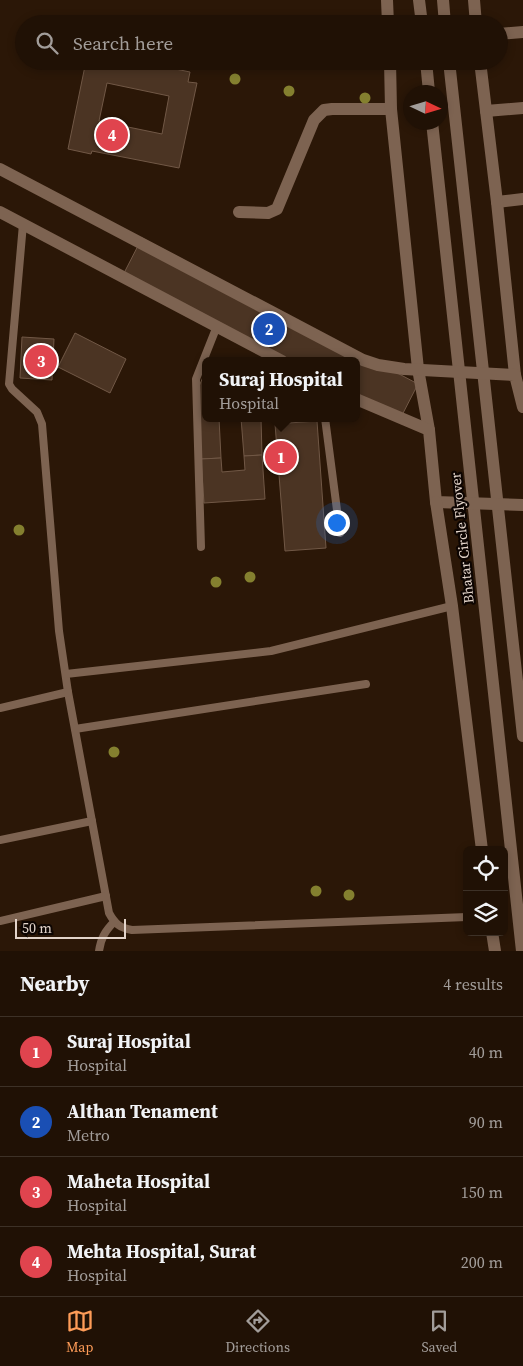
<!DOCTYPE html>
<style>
body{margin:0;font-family:"Source Serif 4",serif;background:#2d1f13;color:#f1f3f6}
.controls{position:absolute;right:15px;bottom:15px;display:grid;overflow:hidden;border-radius:8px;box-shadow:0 2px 8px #0003}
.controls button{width:45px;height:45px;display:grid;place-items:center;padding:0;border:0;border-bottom:1px solid #3d3127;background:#201105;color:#f1f3f6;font:25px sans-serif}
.compass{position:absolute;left:403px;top:85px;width:45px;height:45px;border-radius:50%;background:#201105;box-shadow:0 2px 8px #0003;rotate:94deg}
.scale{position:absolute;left:15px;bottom:12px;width:111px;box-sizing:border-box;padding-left:5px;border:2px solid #e3d4ca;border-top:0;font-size:14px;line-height:18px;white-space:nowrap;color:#e3d4ca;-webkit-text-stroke:4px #0d0502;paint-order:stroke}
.you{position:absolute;left:336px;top:522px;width:18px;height:18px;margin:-12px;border:4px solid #fff;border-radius:50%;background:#1a73e8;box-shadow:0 0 0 8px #1a73e833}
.badge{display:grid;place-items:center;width:32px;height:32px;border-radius:50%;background:#fe9c58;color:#fff;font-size:16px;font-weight:700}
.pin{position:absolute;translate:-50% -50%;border:2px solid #fff;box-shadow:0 1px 5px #0006}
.popup{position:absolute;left:202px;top:357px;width:158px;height:65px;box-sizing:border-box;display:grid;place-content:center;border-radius:8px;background:#201105;filter:drop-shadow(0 1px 4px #0005);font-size:16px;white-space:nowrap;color:#a29d9a}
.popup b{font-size:19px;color:#f1f3f6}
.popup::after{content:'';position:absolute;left:50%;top:100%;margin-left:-10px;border:10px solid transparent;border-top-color:#201105}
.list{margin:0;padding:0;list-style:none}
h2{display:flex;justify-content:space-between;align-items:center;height:65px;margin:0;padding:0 20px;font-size:21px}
h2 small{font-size:16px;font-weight:400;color:#a29d9a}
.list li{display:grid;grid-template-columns:32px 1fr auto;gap:15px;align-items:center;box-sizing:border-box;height:70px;padding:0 20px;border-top:1px solid #3d3127}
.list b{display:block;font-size:19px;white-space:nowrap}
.list p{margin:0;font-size:16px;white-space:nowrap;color:#a29d9a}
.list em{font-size:16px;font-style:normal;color:#a29d9a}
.icon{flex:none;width:28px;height:28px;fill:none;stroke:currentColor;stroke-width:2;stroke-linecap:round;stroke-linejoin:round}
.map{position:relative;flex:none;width:523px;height:951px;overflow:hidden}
.search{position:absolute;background:#201105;box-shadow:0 2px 8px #0003;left:15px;right:15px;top:15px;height:55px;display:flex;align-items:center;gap:12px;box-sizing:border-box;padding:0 18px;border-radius:28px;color:#a29d9a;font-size:19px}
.sheet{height:345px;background:#201105}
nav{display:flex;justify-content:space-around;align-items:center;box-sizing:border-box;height:70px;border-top:1px solid #3d3127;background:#201105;font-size:14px;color:#a29d9a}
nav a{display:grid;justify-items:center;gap:2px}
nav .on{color:#fe9c58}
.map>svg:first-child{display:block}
.building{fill:#4b3423;stroke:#715846;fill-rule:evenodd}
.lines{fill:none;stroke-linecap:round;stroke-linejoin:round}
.lane{stroke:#7d6351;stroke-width:8}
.street{stroke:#7d6351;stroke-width:12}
.secondary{stroke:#7d6351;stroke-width:12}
.tree{fill:#84802f}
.labels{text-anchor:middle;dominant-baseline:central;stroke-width:4.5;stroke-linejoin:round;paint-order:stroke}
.street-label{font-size:14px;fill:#e3d4ca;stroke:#0d0502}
</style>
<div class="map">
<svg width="523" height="951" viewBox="0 0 523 951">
<rect width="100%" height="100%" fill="#2b1707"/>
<g class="building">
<path d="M86,61H137L190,72L188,82L197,83L179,168L92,151L91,154L68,149ZM107,83L169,96L162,134L99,121Z"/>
<path d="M142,238L418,384L399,421L356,398V361H285L123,275Z"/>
<path d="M75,333L126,359L110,393L58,367Z"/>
<path d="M22,337L54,339L52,380L20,378Z"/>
<path d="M206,370V418H219L221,458L201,459L197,391Z"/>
<path d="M241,418H261L262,455L244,456Z"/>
<path d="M317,421L326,548L285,551L275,424Z"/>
<path d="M262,455L265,499L204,503L201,459L221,458L222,472L245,470L244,456Z"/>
</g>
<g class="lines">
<g class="lane">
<path d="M23,224L9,384L12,389L37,412L42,424L59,631L68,692L109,913C115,924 120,928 132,930L467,917"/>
<path d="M325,418L340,533"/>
<path d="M201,547L196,379L217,326"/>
<path d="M66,674L271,651L452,606"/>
<path d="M0,708L68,692"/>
<path d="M75,729L366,684"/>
<path d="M0,840L92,821"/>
<path d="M0,921L106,896"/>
<path d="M99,951C101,938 105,931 114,922"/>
</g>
<g class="street">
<path d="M499,34L523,32"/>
<path d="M486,111L523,108"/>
<path d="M497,202L523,199"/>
<path d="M239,212L268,213L277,209L314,120L324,110L332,109H391"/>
</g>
<g class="secondary">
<path d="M387,0L388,24"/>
<path d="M419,0L422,24"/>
<path d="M443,0L445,24"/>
<path d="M474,0L476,24"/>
<path d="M390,61L391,109L418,369L429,430"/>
<path d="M426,61L429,92"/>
<path d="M449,61L523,736"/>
<path d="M480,61L497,202L515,375"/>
<path d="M432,122L522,951"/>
<path d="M0,169L363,360L378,365L404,369L515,375L523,407"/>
<path d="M0,212L282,361"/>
<path d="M356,399L429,430L436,502L523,505"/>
<path d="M436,502L452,606L482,850"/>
<path d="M492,932L495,951"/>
</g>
</g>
<g class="tree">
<circle cx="235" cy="79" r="5.5"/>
<circle cx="289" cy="91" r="5.5"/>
<circle cx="365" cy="98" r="5.5"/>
<circle cx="19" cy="530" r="5.5"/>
<circle cx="250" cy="577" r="5.5"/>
<circle cx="216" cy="582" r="5.5"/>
<circle cx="114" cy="752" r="5.5"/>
<circle cx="316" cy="891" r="5.5"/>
<circle cx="349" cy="895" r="5.5"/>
</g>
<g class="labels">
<g class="street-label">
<text transform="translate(462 538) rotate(-96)">Bhatar Circle Flyover</text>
</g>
</g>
</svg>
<div class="controls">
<button><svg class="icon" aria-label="locate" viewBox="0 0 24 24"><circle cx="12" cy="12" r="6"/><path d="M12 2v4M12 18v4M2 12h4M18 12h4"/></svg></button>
<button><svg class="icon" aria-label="layers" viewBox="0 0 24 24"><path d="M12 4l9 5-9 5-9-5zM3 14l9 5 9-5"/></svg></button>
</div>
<svg class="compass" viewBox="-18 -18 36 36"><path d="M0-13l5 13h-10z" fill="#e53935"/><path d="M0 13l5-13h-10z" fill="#a29d9a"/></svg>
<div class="scale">50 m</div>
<div class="you"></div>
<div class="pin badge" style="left:281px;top:457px;background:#e0444e">1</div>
<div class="popup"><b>Suraj Hospital</b>Hospital</div>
<div class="pin badge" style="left:269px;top:329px;background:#1a4fb4">2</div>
<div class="pin badge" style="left:41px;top:361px;background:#e0444e">3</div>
<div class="pin badge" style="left:112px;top:135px;background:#e0444e">4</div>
<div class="search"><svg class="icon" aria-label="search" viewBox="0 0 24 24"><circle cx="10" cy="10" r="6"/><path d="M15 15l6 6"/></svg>Search here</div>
</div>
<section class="sheet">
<h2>Nearby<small>4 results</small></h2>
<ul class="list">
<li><span class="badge" style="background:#e0444e">1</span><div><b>Suraj Hospital</b><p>Hospital</p></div><em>40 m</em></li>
<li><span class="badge" style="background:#1a4fb4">2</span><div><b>Althan Tenament</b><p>Metro</p></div><em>90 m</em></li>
<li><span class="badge" style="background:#e0444e">3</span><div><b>Maheta Hospital</b><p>Hospital</p></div><em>150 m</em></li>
<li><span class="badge" style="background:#e0444e">4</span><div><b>Mehta Hospital, Surat</b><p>Hospital</p></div><em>200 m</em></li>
</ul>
</section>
<nav>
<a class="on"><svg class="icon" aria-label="map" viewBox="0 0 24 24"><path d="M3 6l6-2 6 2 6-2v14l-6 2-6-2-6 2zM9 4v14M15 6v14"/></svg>Map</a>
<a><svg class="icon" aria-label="directions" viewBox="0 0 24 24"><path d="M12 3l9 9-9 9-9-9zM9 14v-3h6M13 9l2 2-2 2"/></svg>Directions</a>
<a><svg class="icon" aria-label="saved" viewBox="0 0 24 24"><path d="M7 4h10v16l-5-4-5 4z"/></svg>Saved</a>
</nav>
